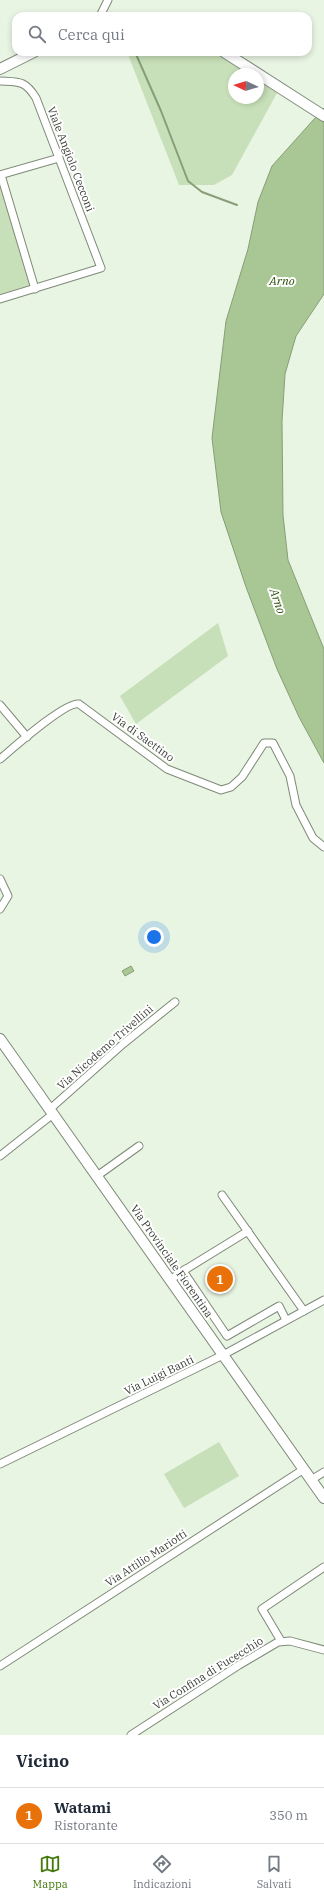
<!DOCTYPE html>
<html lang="it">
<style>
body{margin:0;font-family:"IBM Plex Serif",serif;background:#f2f2f3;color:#1f2937}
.compass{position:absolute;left:228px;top:68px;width:36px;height:36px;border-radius:50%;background:#fff;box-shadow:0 2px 6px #0003;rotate:274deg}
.you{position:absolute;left:154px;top:937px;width:14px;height:14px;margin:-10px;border:3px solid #fff;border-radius:50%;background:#1a73e8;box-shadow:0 0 0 6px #1a73e833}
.badge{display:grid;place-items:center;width:26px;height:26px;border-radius:50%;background:#43790a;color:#fff;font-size:13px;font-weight:700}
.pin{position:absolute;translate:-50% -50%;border:2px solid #fff;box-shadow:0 1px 4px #0006}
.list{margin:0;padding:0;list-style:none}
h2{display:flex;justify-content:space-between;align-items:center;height:52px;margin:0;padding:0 16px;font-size:17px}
h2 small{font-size:13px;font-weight:400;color:#747a83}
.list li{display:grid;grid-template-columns:26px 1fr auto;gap:12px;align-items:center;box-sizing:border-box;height:56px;padding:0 16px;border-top:1px solid #e0e1e3}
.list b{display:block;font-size:15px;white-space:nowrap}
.list p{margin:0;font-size:13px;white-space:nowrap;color:#747a83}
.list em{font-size:13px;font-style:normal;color:#747a83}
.icon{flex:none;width:22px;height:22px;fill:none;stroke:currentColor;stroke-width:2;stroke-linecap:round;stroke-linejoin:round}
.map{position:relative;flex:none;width:324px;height:1735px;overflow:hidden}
.search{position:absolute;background:#fff;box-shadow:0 2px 6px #0003;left:12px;right:12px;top:12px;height:44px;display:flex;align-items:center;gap:10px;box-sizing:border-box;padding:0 14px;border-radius:12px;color:#747a83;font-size:15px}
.sheet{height:108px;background:#fff}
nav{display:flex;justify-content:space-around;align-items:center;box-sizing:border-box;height:56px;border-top:1px solid #e0e1e3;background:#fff;font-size:11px;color:#747a83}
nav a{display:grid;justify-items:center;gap:2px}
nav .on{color:#43790a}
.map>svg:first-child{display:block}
.green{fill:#c8e0b9}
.water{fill:#a8c795;stroke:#879e78}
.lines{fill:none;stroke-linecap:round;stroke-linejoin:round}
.stream{stroke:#879e78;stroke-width:2}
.street-casing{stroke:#7f8979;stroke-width:9}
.secondary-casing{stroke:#7f8979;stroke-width:12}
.street{stroke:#fff;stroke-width:7}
.secondary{stroke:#fff;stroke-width:10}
.labels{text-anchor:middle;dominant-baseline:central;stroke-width:4;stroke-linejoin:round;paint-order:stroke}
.street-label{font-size:11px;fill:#393d36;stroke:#fff}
.water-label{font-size:12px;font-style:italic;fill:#2a4e04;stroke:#fff}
</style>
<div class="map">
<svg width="324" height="1735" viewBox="0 0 324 1735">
<rect width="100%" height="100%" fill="#e9f5e3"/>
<g class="green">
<path d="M127,52H215L248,74H234V98H258V80L277,93L232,175L214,185H179Z"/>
<path d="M0,175L35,289L0,299Z"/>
<path d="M218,623L228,656L136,724L120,696Z"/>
<path d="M219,1442L239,1476L184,1508L164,1474Z"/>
</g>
<g class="water">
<path d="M324,108V294L296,336L285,374L282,421L283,515L288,560L324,649V763L299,717L277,669L246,587L221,512L212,438L226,321L248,249L258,202L272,166Z"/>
<path d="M131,966L134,971L125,976L122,971Z"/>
</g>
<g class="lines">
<path class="stream" d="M135,52L161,111L188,181L202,192L237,205"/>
<g class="street-casing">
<g id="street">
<path d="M100,16L108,0"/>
<path d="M0,81C19,82 25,80 36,98L101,268L0,299"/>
<path d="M0,175L59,158"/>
<path d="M1,175L35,289"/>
<path d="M0,705L27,737"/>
<path d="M0,759C12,749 66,701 79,704L167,769L221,790L231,787L242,777L264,743H273L290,776L296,805L313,838L324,847"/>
<path d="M0,879L8,896L0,909"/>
<path d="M50,1109L123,1044L175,1002"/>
<path d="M0,1156L53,1114"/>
<path d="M97,1176L139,1146"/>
<path d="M222,1195L304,1311"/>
<path d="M248,1231L183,1271L227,1336L279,1306L286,1320"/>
<path d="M170,1280L186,1269"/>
<path d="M0,1464L223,1355L324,1300"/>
<path d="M311,1480L324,1472"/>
<path d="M281,1641L262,1609L324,1567"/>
<path d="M0,1666L304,1469"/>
<path d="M131,1735L239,1665L278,1642L290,1641L324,1650"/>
</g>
</g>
<g class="secondary-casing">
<g id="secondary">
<path d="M224,52L324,116"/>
<path d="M0,69L34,52"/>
<path d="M0,1039L324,1498"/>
</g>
</g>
<use href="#street" class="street"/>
<use href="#secondary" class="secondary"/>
</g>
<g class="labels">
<g class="street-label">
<text transform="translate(71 159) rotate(69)">Viale Angiolo Cecconi</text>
<text transform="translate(143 737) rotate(36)">Via di Saettino</text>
<text transform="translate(105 1047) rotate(-41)">Via Nicodemo Trivellini</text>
<text transform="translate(172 1261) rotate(55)">Via Provinciale Fiorentina</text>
<text transform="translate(159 1375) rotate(-26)">Via Luigi Banti</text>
<text transform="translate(146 1558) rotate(-33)">Via Attilio Mariotti</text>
<text transform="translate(208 1673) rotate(-32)">Via Confina di Fucecchio</text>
</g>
<g class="water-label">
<text x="282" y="280">Arno</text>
<text transform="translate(278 601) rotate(71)">Arno</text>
</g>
</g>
</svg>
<svg class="compass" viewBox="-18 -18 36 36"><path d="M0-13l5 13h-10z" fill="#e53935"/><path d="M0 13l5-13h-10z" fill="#747a83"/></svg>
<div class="you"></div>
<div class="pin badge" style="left:220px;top:1279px;background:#e8710a">1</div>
<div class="search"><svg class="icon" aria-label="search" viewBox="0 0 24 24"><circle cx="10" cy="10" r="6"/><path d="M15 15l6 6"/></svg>Cerca qui</div>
</div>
<section class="sheet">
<h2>Vicino<small></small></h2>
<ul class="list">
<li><span class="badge" style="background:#e8710a">1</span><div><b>Watami</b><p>Ristorante</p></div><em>350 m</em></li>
</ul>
</section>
<nav>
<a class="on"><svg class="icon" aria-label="map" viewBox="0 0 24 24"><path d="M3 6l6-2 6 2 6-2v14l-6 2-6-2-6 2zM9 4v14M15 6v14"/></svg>Mappa</a>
<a><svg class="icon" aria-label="directions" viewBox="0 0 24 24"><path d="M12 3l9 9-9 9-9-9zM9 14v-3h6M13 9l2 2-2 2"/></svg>Indicazioni</a>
<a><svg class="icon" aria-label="saved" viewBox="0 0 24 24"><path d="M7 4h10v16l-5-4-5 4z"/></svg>Salvati</a>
</nav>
